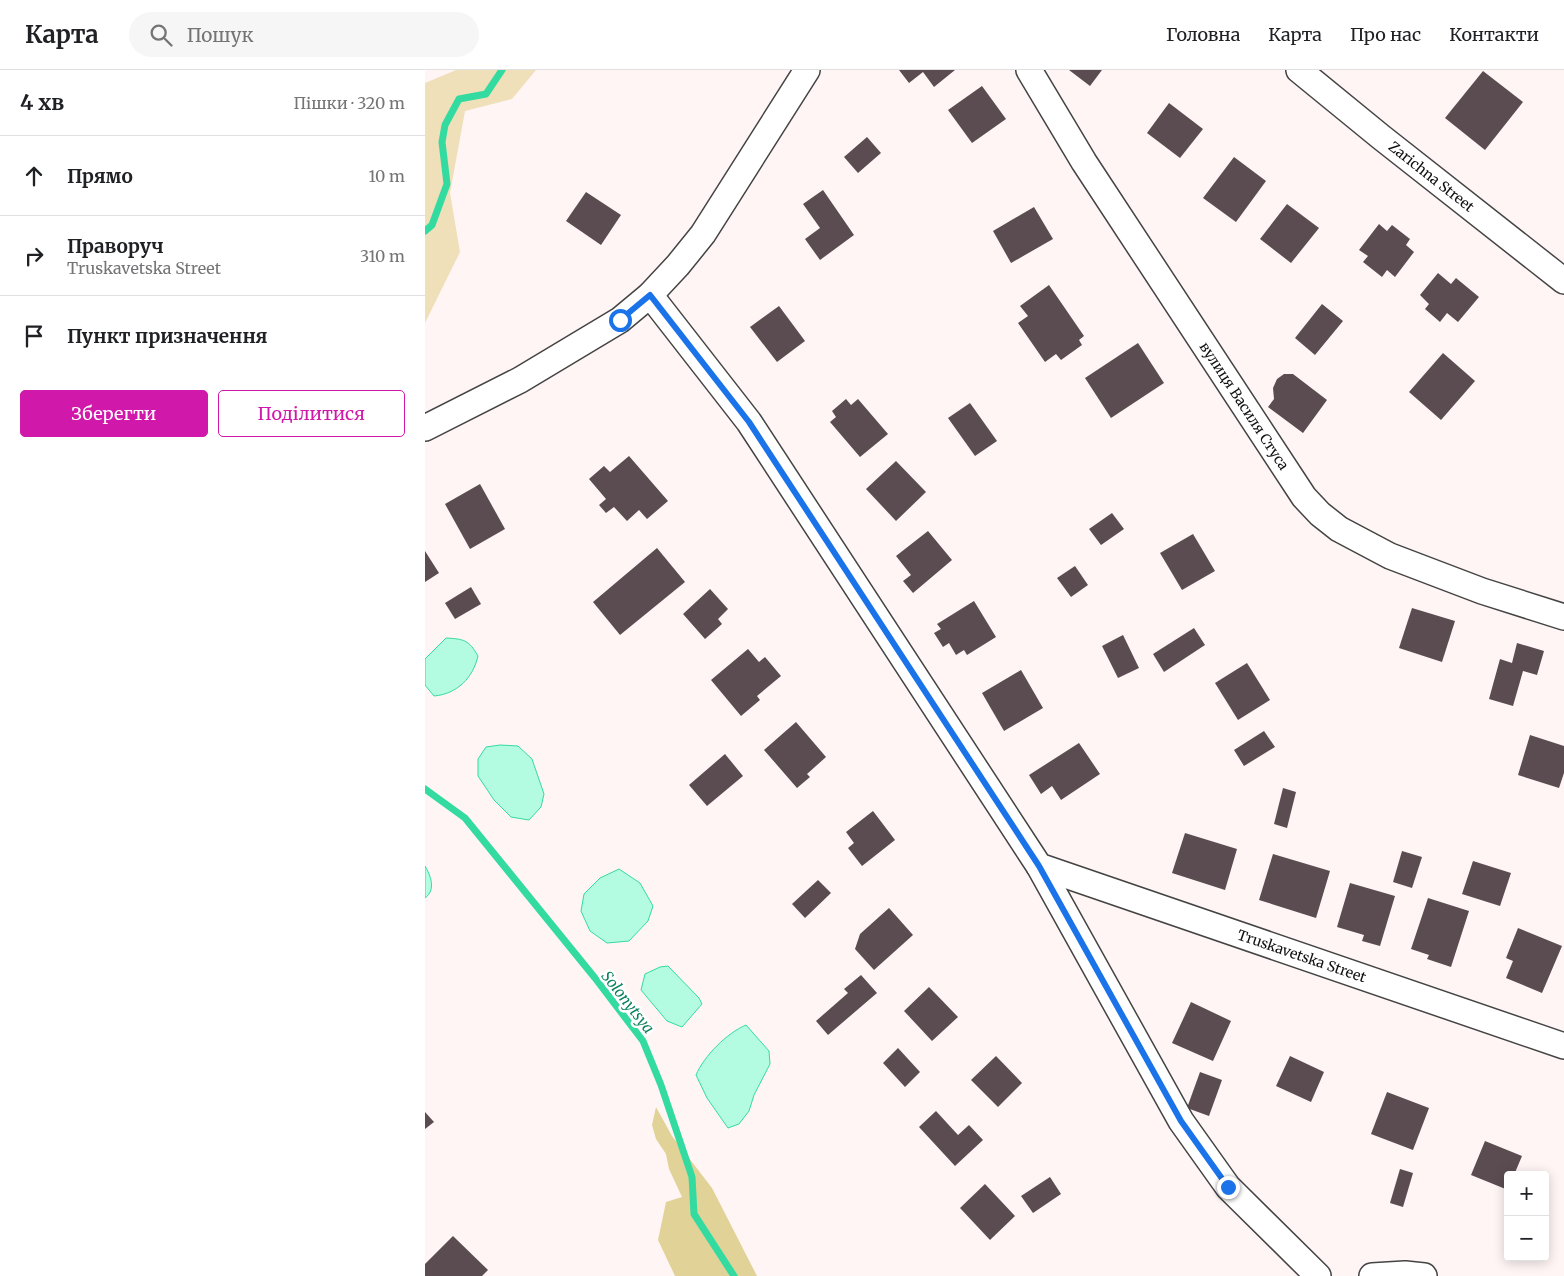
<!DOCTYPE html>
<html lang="uk">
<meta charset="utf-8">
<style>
body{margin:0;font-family:Merriweather,serif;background:#f6f6f6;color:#202124}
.controls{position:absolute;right:15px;bottom:15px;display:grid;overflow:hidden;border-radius:5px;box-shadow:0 2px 12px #0003}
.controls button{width:45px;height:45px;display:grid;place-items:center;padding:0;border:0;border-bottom:1px solid #e0e0e0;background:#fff;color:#202124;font:25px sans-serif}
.stop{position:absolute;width:15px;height:15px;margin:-11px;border:4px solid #1a73e8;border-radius:50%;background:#fff}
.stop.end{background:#1a73e8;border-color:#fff;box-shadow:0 1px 5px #0008}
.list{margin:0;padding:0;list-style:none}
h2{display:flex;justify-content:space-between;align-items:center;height:65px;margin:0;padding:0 20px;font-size:21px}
h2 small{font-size:16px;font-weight:400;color:#757577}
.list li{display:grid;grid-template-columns:32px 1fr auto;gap:15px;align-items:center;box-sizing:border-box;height:80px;padding:0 20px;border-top:1px solid #e0e0e0}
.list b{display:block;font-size:19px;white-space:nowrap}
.list p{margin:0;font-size:16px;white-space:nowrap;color:#757577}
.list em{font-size:16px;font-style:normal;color:#757577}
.actions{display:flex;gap:10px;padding:15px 20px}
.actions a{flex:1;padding:11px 0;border:1px solid #d019aa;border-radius:5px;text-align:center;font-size:18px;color:#d019aa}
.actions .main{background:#d019aa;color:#fff}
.icon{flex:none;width:28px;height:28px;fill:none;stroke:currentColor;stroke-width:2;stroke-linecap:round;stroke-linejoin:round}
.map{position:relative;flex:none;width:1139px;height:1206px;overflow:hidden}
header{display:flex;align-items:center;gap:30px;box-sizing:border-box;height:70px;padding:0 25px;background:#fff;border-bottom:1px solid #e0e0e0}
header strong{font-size:24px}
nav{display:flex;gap:28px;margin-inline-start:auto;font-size:18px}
.search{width:350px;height:45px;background:#f6f6f6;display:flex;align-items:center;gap:12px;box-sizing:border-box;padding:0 18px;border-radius:28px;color:#757577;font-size:19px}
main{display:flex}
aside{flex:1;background:#fff}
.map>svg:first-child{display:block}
.green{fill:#efe0b9}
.forest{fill:#e1d397}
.water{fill:#b4fce1;stroke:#33dba1}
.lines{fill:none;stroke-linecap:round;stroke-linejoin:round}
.stream{stroke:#33dba1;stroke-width:7}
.building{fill:#5b4c51}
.street-casing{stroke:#444;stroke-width:28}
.street{stroke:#fff;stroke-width:25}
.route{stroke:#1a73e8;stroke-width:6}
.labels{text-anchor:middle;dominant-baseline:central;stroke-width:5;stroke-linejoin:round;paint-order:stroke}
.street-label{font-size:14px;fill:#111;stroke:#fff}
.water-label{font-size:15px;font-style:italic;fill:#0d815d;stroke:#fff}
</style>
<header>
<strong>Карта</strong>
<div class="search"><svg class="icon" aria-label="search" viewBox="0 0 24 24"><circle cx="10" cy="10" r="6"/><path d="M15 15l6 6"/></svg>Пошук</div>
<nav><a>Головна</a><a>Карта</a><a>Про нас</a><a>Контакти</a></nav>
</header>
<main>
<aside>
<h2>4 хв<small>Пішки · 320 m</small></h2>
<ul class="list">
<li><svg class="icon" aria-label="ahead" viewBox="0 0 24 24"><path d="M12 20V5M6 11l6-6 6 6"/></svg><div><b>Прямо</b></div><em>10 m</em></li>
<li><svg class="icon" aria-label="right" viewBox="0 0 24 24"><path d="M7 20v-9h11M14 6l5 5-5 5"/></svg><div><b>Праворуч</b><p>Truskavetska Street</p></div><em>310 m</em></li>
<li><svg class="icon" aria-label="arrive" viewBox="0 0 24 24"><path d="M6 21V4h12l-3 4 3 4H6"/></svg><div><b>Пункт призначення</b></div></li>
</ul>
<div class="actions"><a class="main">Зберегти</a><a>Поділитися</a></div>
</aside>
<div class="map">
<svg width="1139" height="1206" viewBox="0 0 1139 1206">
<rect width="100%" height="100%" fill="#fff5f5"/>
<path class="green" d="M31,0H111L87,29L40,41L25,123L35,182L0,253V13Z"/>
<path class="forest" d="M231,1037L247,1066L287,1118L332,1206H250L233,1170L241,1132L257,1127L244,1099L241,1084L231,1069L227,1055Z"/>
<g class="water">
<path d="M21,568C39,569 44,570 53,586C48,608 32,624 9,626L0,615V589Z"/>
<path d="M75,675L93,676L107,689L119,724L116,737L104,750L86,747L69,730L53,706V689L61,677Z"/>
<path d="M0,796C6,806 11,820 0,828Z"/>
<path d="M194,799L215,813L228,836L223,851L204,871L182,873L165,861L156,841L159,824L175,808Z"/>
<path d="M243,896L274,928L277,934L257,957L242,951L216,920L220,904L235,897Z"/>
<path d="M321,955L344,981L345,994L329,1025L324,1041L314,1054L303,1058L282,1028L271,1005C279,986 302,963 321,955Z"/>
</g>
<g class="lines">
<g class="stream">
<path d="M0,161L7,155L22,114L17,72L20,55L34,29L61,24L77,0"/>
<path d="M0,719L40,748L170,908L218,971L236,1015L267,1107L269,1144L309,1206"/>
</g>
</g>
<g class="building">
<path d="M474,0H530L509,17L498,2L484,13Z"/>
<path d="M644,0H677L665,16Z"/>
<path d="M1058,1L1098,32L1060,80L1020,48Z"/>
<path d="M557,16L581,49L547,73L523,40Z"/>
<path d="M744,33L778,59L755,88L722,63Z"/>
<path d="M442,67L456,83L433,103L419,87Z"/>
<path d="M809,87L841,111L811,152L778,128Z"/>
<path d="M398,120L429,165L395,190L380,169L395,158L378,134Z"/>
<path d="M161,122L196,145L176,175L141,151Z"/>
<path d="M862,134L894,158L866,193L835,169Z"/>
<path d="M609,137L628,169L586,193L568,161Z"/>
<path d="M954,154L962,161L967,155L985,169L981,175L989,182L970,207L962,200L957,207L938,192L943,186L934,180Z"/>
<path d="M1013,203L1026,214L1031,208L1054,227L1033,252L1022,243L1015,252L1000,239L1004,234L995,225Z"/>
<path d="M624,215L659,266L654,270L657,275L636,290L631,284L620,292L593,253L603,246L595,236Z"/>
<path d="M897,234L918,251L890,285L870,268Z"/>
<path d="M354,236L380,271L352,292L325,257Z"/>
<path d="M713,273L739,313L686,348L660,308Z"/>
<path d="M1018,283L1050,311L1016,350L984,322Z"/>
<path d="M859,304H868L902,330L878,363L843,337L849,329L848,318L852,309Z"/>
<path d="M421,329L426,335L433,329L463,364L435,387L405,352L411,347L407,341Z"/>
<path d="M545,333L572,371L550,386L523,348Z"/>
<path d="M204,386L243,431L222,449L214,440L202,451L189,437L181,443L174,435L181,429L164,409L179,396L185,402Z"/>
<path d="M471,391L501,422L471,451L441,419Z"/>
<path d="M55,414L80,459L45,479L20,434Z"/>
<path d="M687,443L699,459L676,475L664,459Z"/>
<path d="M503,461L527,490L488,523L478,511L486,505L471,486Z"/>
<path d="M768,464L790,501L757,520L735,483Z"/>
<path d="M232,478L260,512L195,565L168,532Z"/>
<path d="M0,481L14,503L0,512Z"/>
<path d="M650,496L663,515L646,527L632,508Z"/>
<path d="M46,517L56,534L30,549L20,533Z"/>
<path d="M285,519L303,539L293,549L297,554L280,569L258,544Z"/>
<path d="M549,531L571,567L542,585L539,580L531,585L524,573L518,577L509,563L516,559L512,554Z"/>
<path d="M987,538L1030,551L1017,592L974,578Z"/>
<path d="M769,558L780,575L739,602L728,584Z"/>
<path d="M698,565L714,598L693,608L677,576Z"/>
<path d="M1092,573L1119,581L1112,605L1098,601L1088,636L1064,629L1075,589L1087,593Z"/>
<path d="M323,579L334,592L340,587L356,606L332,626L335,630L316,646L286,610Z"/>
<path d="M822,593L845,630L813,650L790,613Z"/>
<path d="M596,600L618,638L579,661L557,623Z"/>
<path d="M371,652L401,687L382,704L385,707L372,718L339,680Z"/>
<path d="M839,661L850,677L819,696L809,680Z"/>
<path d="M1105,665L1139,676V703L1134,718L1093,705Z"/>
<path d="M654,673L675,704L636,730L627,716L616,724L604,705Z"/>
<path d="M300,684L318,706L282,736L264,715Z"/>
<path d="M858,718L871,722L862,758L849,754Z"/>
<path d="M448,741L470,770L437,796L423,778L429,773L421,762Z"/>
<path d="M760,763L812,779L800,820L747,803Z"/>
<path d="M977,781L997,787L987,818L968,812Z"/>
<path d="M848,784L905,801L891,848L834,830Z"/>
<path d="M1048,791L1086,803L1075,836L1037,824Z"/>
<path d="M393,810L406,823L380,848L367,834Z"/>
<path d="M925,813L970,826L955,876L937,871L939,865L912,857Z"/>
<path d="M1003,828L1044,841L1026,897L1002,889L1004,885L986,879Z"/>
<path d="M464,838L488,865L449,900L430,879L435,864Z"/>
<path d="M1093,858L1137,876L1117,923L1081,908L1088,891L1081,888Z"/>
<path d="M436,905L452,923L403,965L391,951L423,923L419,919Z"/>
<path d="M504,917L533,947L507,971L479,941Z"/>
<path d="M766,932L806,951L788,991L747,973Z"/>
<path d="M473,978L495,1002L480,1017L458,993Z"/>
<path d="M571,986L597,1013L573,1037L546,1010Z"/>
<path d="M865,986L899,1002L886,1032L851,1016Z"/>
<path d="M775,1002L797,1010L784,1046L762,1038Z"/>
<path d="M962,1022L1004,1038L988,1080L946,1064Z"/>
<path d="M511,1041L533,1065L544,1055L558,1070L530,1096L494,1057Z"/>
<path d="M0,1042L9,1052L0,1059Z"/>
<path d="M1060,1071L1097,1086L1089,1105H1083V1120L1046,1105Z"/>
<path d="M975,1099L988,1103L978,1137L965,1133Z"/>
<path d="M625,1107L636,1124L608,1143L596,1126Z"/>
<path d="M560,1114L590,1146L565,1170L535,1138Z"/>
<path d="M28,1166L63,1200L57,1206H0V1194Z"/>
</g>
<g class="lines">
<g class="street-casing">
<g id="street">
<path id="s1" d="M604,0L659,92L879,427L895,444L914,459L965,486L1057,521L1139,547"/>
<path id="s2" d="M874,0L956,67L1139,211"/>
<path id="s3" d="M225,225L324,352L614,796L1139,976"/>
<path d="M0,358L95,310L195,250L225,225L253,195L278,164L382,0"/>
<path d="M614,796L756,1051L803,1117L893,1206"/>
<path d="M947,1206L980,1204L999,1206"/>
</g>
</g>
<use href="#street" class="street"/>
</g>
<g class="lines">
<path class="route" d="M195,250L225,225L324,352L614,796L756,1051L803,1117"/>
</g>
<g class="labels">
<g class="street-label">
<text stroke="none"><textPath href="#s2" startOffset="170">Zarichna Street</textPath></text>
<text stroke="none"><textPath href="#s1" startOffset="399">вулиця Василя Стуса</textPath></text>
<text stroke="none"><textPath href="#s3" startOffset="969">Truskavetska Street</textPath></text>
</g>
<g class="water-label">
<text transform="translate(203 932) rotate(52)">Solonytsya</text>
</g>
</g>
</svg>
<div class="controls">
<button>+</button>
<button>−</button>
</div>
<div class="stop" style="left:195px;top:250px"></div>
<div class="stop end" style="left:803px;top:1117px"></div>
</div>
</main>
